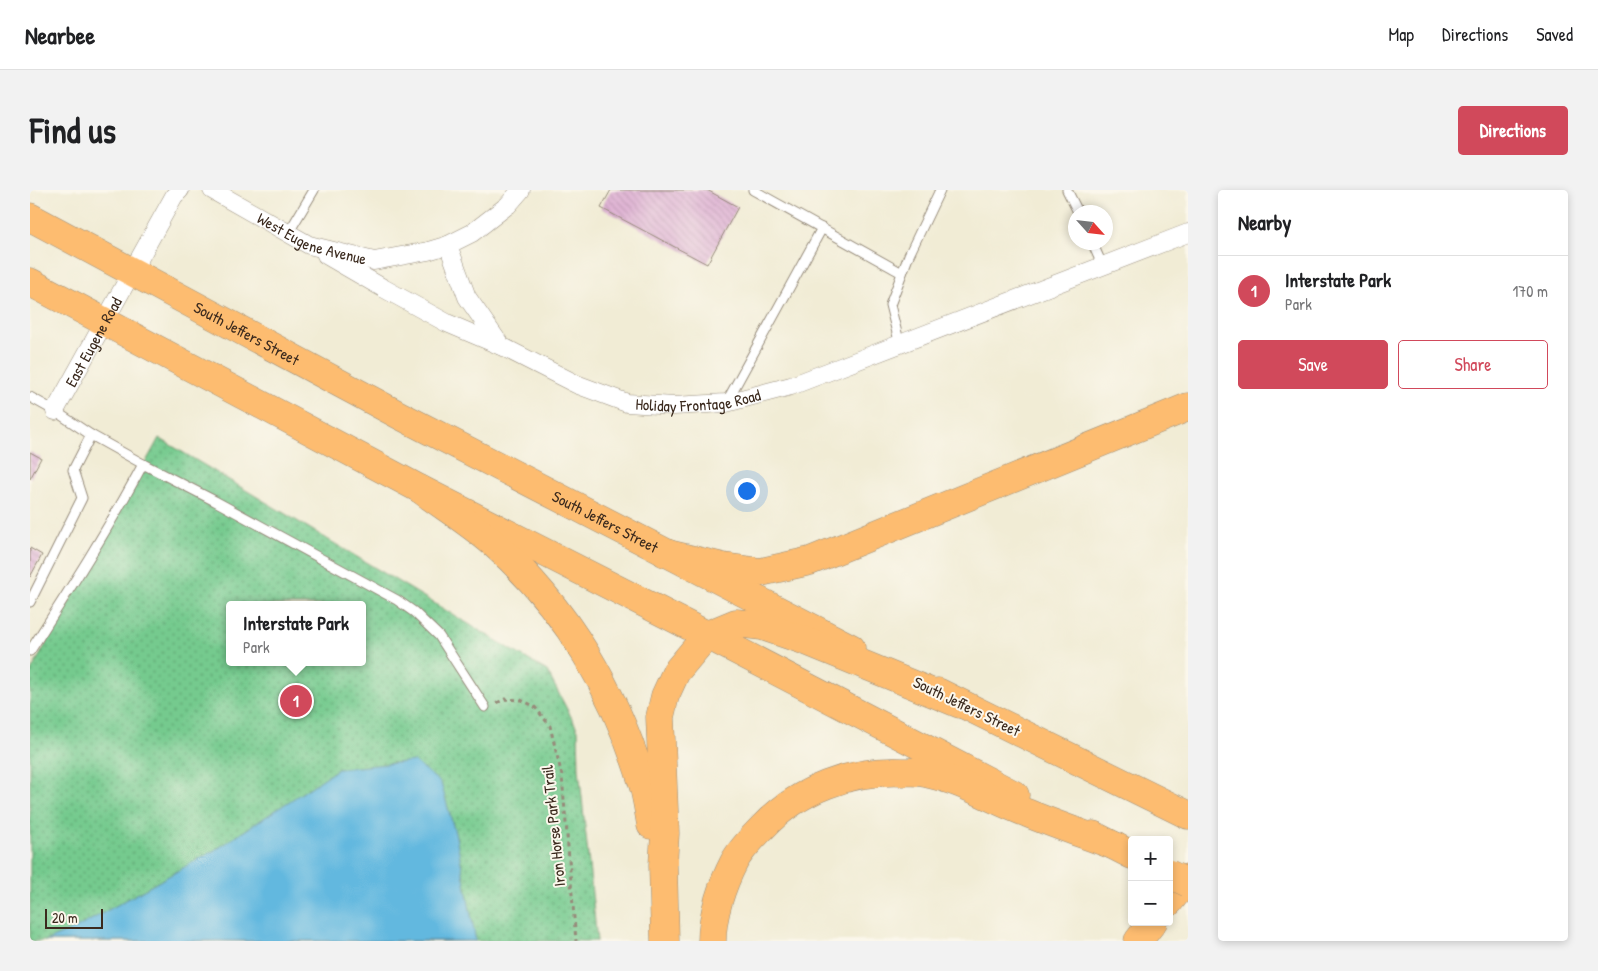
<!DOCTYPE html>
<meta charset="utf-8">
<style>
body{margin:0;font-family:"Patrick Hand",sans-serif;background:#f2f2f2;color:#202124}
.controls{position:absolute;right:15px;bottom:15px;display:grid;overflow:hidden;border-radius:5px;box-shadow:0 2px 8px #0003}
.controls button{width:45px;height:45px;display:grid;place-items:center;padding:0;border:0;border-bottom:1px solid #e0e0e0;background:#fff;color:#202124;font:25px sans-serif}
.compass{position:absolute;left:1038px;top:15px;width:45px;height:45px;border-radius:50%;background:#fff;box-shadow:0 2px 8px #0003;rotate:117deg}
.scale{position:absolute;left:15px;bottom:12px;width:58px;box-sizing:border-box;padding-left:5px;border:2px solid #3b2a1e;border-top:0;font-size:14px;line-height:18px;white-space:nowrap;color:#3b2a1e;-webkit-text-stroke:4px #fbf7ec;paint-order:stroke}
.you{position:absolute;left:716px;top:300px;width:18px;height:18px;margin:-12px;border:4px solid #fff;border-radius:50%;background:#1a73e8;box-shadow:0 0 0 8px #1a73e833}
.badge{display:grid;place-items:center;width:32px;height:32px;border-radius:50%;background:#d1495b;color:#fff;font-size:16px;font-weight:700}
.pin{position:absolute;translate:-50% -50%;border:2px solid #fff;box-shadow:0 1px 5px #0006}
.popup{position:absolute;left:196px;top:411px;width:140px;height:65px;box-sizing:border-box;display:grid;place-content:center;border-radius:5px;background:#fff;filter:drop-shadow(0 1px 4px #0005);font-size:16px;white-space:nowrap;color:#757577}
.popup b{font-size:19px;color:#202124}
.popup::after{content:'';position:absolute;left:50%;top:100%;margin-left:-10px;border:10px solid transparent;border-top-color:#fff}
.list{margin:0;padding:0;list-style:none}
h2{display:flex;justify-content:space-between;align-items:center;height:65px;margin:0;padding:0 20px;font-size:21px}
h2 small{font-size:16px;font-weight:400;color:#757577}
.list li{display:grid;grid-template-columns:32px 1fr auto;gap:15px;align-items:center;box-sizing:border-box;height:70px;padding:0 20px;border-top:1px solid #e0e0e0}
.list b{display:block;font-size:19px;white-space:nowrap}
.list p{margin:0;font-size:16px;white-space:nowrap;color:#757577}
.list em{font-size:16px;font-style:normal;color:#757577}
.actions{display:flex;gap:10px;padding:15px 20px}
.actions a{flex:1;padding:11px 0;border:1px solid #d1495b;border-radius:5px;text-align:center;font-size:18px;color:#d1495b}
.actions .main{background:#d1495b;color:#fff}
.map{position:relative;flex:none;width:1158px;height:751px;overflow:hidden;border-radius:5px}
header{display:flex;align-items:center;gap:30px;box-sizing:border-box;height:70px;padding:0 25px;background:#fff;border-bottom:1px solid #e0e0e0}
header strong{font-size:24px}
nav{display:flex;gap:28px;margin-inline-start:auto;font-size:18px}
.intro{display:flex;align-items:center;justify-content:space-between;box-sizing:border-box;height:120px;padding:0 30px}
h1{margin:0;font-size:35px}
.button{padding:12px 22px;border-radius:5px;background:#d1495b;color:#fff;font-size:18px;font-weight:700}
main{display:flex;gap:30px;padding:0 30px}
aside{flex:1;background:#fff;border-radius:5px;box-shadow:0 2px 8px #0003}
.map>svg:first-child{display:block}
.park{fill:url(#park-dots);stroke:#587a56;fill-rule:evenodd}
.water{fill:#62b8df;stroke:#4e717e}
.building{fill:url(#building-back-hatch)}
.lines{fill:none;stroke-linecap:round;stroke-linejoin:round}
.service-casing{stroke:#968b7a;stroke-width:11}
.minor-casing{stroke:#968b7a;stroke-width:19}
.trunk-casing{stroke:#968b7a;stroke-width:29}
.motorway-casing{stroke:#968b7a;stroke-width:29}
.path{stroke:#968b7a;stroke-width:3;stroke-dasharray:4 4;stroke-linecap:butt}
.service{stroke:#fff;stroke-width:9}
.minor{stroke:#fff;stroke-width:18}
.trunk{stroke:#fdbc6f;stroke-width:28}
.motorway{stroke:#fdbc6f;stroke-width:28}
.trunk-bridge-casing{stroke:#968b7a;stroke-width:29;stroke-linecap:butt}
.trunk-bridge{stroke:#fdbc6f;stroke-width:28}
.labels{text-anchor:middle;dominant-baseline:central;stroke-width:4;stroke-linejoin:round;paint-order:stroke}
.street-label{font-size:16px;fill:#3b2a1e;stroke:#fbf7ec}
</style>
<header>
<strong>Nearbee</strong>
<nav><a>Map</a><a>Directions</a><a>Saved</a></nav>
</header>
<div class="intro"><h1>Find us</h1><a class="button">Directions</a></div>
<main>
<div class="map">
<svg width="1158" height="751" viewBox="0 0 1158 751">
<defs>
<pattern id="park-dots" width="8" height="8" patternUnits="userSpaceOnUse" patternTransform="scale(1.25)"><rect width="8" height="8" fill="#75ca8e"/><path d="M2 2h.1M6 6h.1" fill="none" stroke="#61a473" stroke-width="1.8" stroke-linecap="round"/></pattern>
<pattern id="building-back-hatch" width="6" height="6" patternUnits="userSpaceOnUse" patternTransform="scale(1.25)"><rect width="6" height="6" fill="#deb1d3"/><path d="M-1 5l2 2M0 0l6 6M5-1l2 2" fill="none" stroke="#bf98b5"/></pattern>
</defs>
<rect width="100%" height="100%" fill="#fbf7ec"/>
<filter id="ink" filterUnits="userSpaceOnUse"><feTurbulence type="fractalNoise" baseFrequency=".02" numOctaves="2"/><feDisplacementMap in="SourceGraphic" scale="10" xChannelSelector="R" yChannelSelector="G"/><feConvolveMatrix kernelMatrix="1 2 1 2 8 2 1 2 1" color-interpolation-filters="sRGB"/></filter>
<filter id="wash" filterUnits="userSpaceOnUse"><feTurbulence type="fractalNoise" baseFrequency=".0096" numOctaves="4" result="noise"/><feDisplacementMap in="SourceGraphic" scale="20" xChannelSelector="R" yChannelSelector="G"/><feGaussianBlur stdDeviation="1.12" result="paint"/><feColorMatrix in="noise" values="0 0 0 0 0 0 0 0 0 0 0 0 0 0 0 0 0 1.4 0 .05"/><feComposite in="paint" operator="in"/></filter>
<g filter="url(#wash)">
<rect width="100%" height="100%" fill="#f1ecd5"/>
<path class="park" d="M129,248L517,481L548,540L549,579L567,751H0V483ZM200,415H332V472H200Z"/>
<path class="water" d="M384,571L411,593L426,646L446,751H15L48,737L190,657L308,579Z"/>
<g id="blocks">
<g class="building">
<path d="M581,0H677L708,17L677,74L571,18Z"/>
<path d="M0,262L11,268L0,289Z"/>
<path d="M0,358L12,365L0,387Z"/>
</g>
</g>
</g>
<g filter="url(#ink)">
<use href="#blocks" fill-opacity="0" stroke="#968b7a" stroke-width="1"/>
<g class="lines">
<g class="service-casing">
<g id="service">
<path d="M723,0L872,83"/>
<path d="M1037,0L1048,22"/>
<path d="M259,42L284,0"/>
<path d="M1062,52L1073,77"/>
<path d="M870,155L860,115L879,65L910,0"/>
<path d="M0,207L25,221L61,245L113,274L185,311L367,410L384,422L409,446L455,517"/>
<path d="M696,213L792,38"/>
<path d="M0,412L52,308L43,280L61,245"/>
<path d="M0,461C40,399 79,338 113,274"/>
</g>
</g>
<g class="minor-casing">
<g id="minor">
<path id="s1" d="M182,0L279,55L344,71L398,61L418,55L442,43L478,15L491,0"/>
<path id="s2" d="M418,55L437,107L471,156L546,194L597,213L644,216L696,213L761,196L1158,43"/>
<path d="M296,65L353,98L417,133L471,156"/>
<path id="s3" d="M25,221L144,6L150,0"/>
</g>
</g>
<g class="trunk-casing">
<g id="trunk">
<path id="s4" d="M0,27L369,225L821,458"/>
<path d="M0,92L390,299L677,445L985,605"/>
<path d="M908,502L1158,625"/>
<path d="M1063,645L1102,665"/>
</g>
</g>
<g class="motorway-casing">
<g id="motorway">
<path d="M390,299C414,317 440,333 463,353C537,418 587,504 614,598C617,610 619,623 621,635"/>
<path d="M635,363L694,377L731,382L780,371L1158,217"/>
<path d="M1139,712L1158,688"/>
<path d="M635,751L633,675L635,643L630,527L635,506L646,482L677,445L706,433L732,436L776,451L930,514"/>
<path d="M682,751C682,725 692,695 704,672C711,659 723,647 733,637C769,599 821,580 872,582C880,582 888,581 895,583C931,590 963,610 997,623C1026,635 1056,645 1085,656"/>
<path d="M1108,751L1123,732"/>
</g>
</g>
<path class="path" d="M467,513L475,509L491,510L504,516L520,536L532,586L546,751"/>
<use href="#service" class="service"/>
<use href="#minor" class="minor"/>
<use href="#trunk" class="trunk"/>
<use href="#motorway" class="motorway"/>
<g class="trunk-bridge-casing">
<path id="trunk-bridge" d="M1139,684L1158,693"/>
</g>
<use href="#trunk-bridge" class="trunk-bridge"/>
</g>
</g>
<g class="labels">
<g class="street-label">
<text stroke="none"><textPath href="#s1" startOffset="112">West Eugene Avenue</textPath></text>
<text stroke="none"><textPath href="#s4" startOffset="246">South Jeffers Street</textPath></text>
<text stroke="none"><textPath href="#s3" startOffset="79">East Eugene Road</textPath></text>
<text stroke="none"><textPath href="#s2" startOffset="325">Holiday Frontage Road</textPath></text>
<text stroke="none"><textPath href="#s4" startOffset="651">South Jeffers Street</textPath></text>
<text transform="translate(937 516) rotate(26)">South Jeffers Street</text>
<text transform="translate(523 636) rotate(-96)">Iron Horse Park Trail</text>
</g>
</g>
</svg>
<div class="controls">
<button>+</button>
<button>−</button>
</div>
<svg class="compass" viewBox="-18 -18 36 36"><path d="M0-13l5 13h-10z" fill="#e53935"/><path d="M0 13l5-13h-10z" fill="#757577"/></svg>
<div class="scale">20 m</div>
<div class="you"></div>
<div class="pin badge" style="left:266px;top:511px">1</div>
<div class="popup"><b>Interstate Park</b>Park</div>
</div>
<aside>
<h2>Nearby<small></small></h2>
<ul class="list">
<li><span class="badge">1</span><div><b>Interstate Park</b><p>Park</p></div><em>170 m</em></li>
</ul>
<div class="actions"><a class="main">Save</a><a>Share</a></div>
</aside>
</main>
